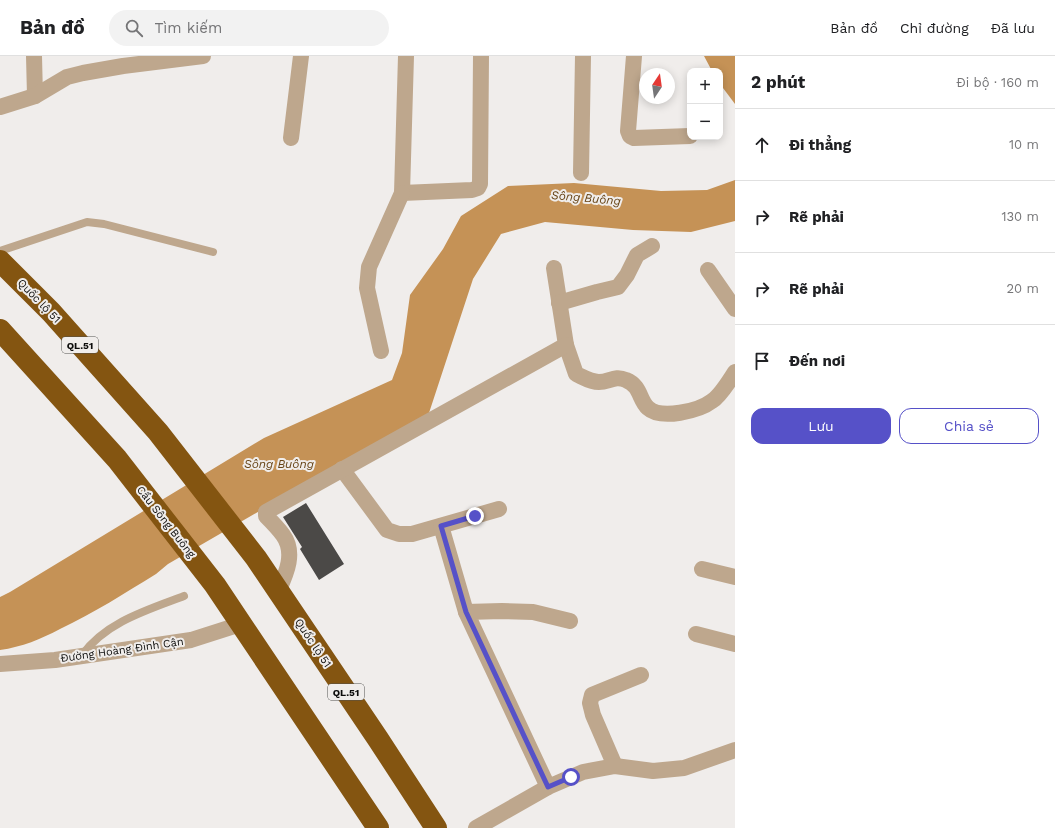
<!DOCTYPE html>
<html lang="vi">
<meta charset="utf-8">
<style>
body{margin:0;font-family:"Work Sans",sans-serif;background:#f2f2f2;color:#202124}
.controls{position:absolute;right:12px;top:12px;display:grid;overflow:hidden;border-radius:8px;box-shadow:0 2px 10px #0003}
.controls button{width:36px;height:36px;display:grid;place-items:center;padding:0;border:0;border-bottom:1px solid #e0e0e0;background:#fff;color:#202124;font:20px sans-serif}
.compass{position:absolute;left:639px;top:12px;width:36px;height:36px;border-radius:50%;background:#fff;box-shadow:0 2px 10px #0003;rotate:13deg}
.stop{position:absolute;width:12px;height:12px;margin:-9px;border:3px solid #5651c8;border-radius:50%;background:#fff}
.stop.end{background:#5651c8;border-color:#fff;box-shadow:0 1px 4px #0008}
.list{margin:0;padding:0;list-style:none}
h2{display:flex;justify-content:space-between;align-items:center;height:52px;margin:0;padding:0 16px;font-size:17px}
h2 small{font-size:13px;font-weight:400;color:#757577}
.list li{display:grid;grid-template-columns:26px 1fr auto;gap:12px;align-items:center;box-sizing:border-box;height:72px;padding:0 16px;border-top:1px solid #e0e0e0}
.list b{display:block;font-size:15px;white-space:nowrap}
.list em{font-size:13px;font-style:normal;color:#757577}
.actions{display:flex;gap:8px;padding:12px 16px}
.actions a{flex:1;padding:9px 0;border:1px solid #5651c8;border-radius:12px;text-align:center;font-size:14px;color:#5651c8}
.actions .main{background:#5651c8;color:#fff}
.icon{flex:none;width:22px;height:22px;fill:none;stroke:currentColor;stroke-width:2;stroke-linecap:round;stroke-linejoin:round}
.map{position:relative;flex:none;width:735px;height:772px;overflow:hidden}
header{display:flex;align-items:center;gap:24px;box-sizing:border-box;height:56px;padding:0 20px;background:#fff;border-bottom:1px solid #e0e0e0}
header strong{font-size:19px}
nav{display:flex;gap:22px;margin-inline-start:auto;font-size:14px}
.search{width:280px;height:36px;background:#f2f2f2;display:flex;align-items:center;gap:10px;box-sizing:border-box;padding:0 14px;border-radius:22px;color:#757577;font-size:15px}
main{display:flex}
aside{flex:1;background:#fff}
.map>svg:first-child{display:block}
.water{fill:#c59256}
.building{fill:#4b4947}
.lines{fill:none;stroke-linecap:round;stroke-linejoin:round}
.lane{stroke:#bea78d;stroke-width:8}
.street{stroke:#bea78d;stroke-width:16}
.highway{stroke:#845511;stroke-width:22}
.route{stroke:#5651c8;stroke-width:5}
.labels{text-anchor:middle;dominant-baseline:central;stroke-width:4;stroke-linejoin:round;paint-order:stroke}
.shield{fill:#f0edeb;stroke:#50504e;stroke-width:1}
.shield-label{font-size:10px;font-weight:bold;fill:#0c0c0b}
.street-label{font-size:11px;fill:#0c0c0b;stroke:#f0edeb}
.water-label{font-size:12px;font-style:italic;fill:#674416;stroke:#f0edeb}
</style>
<header>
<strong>Bản đồ</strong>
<div class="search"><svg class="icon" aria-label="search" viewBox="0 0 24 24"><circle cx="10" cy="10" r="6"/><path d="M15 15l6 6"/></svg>Tìm kiếm</div>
<nav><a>Bản đồ</a><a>Chỉ đường</a><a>Đã lưu</a></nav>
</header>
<main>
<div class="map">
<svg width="735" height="772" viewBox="0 0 735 772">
<rect width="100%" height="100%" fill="#f0edeb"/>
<g class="water">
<path d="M704,0H735V48L720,28V15H712Z"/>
<path d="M735,124V165L691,176L633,174L545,166L501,178L473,223L428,360L263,453L168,508L156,518C125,537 94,557 60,573C41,583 22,591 0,594V541L10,536L264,382L392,324L402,297L410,239L443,193L461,160L508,130L574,127L661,135L707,134Z"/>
</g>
<path class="building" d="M306,447L344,508L319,524L300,493L302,491L283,461Z"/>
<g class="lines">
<g class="lane">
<path d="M0,195L87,166L104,168L213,196"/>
<path d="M82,599C106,566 147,554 184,540"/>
</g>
<g class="street">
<path d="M34,0L35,40"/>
<path d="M406,0L402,137L472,134L478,132L480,128L481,0"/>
<path d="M634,0L628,75L630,80L634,82L690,80"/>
<path d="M0,51L35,40L67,21L83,17L123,10L203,0"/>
<path d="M291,82L301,0"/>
<path d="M581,117L583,0"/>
<path d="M554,212L566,289L576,318C583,321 590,326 599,326C609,326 615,319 626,324C641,330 639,344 648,352C661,364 699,355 712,345C720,340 730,324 735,316"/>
<path d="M708,214L735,253"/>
<path d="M559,247L597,236L618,231L627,219L637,199L652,190"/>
<path d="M381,295L367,232L369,211L402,137"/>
<path d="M342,413L387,474L399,478H412L499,453"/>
<path d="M441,470L466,556"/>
<path d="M702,513L735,521"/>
<path d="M278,536C286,518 296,497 283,479C278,472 272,466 266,460V456L566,289"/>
<path d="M696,578L735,588"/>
<path d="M0,608L55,604L191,584L241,568"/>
<path d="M615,710L593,659L590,647L592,639L641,619"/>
<path d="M548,731L466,556L502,555L533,556L570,565"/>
<path d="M476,772L548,731L583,716L615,710L653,715L684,712L735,694"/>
</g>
<g class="highway">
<path d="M0,205L51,256L158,376L256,502L378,683L436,772"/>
<path d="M0,274L117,403L215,529L378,772"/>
</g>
</g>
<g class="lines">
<path class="route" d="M475,460L441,470L466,556L548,731L571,721"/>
</g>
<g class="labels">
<g class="shield">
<rect x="62" y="281" width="36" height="16" rx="3"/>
<rect x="328" y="628" width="36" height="16" rx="3"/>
</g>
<g class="shield-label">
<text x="80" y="289">QL.51</text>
<text x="346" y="636">QL.51</text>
</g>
<g class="street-label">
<text transform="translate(39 245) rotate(46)">Quốc lộ 51</text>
<text transform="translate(166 466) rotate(52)">Cầu Sông Buông</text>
<text transform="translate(313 587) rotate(56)">Quốc lộ 51</text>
<text transform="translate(122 594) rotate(-8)">Đường Hoàng Đình Cận</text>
</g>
<g class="water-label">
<text transform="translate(586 142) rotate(5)">Sông Buông</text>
<text x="279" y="408">Sông Buông</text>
</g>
</g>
</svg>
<div class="controls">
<button>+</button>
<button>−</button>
</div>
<svg class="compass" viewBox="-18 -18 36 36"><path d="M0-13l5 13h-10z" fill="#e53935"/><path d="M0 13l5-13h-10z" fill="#757577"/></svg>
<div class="stop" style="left:571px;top:721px"></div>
<div class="stop end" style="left:475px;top:460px"></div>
</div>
<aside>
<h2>2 phút<small>Đi bộ · 160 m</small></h2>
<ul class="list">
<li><svg class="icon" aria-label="ahead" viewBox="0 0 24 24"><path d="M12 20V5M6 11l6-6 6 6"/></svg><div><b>Đi thẳng</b></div><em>10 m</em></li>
<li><svg class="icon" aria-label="right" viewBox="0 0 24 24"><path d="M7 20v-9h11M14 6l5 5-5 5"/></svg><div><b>Rẽ phải</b></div><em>130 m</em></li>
<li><svg class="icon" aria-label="right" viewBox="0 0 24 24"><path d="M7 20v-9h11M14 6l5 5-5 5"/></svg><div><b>Rẽ phải</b></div><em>20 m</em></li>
<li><svg class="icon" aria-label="arrive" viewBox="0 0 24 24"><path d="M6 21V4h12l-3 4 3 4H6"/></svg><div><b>Đến nơi</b></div></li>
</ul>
<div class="actions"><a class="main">Lưu</a><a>Chia sẻ</a></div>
</aside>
</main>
